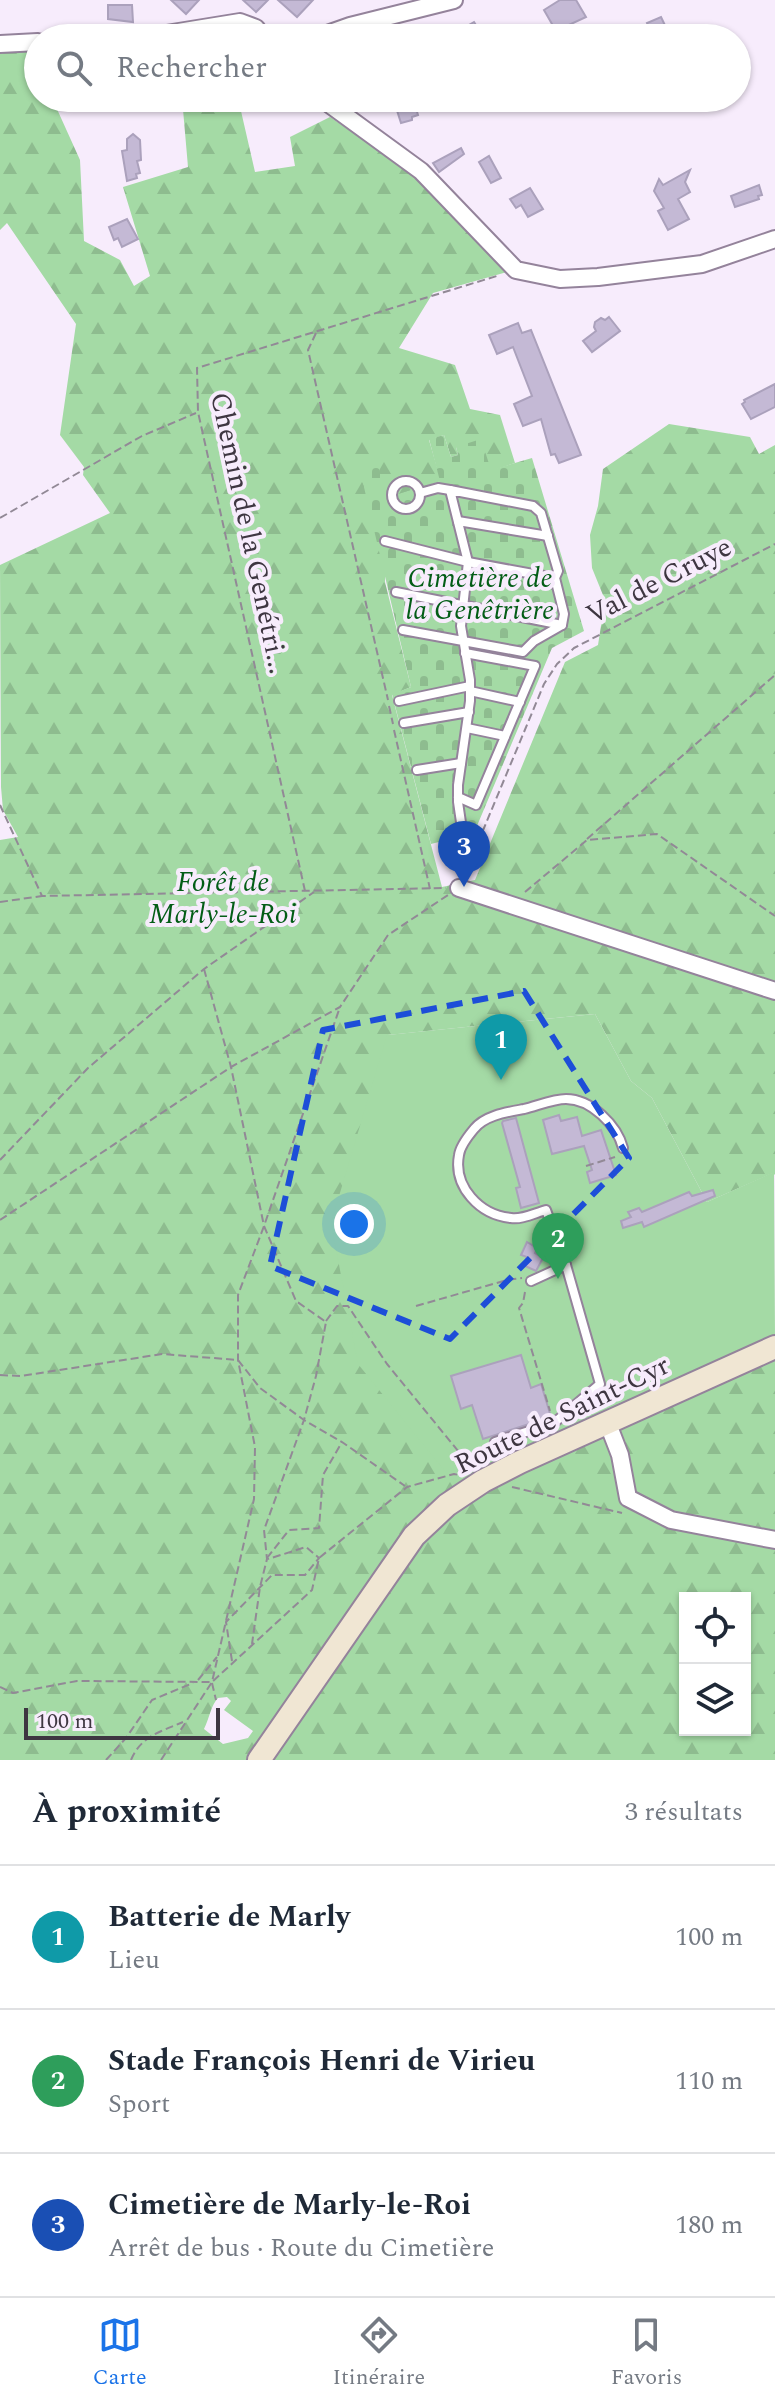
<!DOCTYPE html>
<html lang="fr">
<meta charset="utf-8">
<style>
body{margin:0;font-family:Spectral,serif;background:#f2f2f3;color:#1f2937}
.controls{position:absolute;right:24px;bottom:24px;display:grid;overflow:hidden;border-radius:0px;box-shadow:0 2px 6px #0004}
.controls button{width:72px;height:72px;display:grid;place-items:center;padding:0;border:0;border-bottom:2px solid #e0e1e3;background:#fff;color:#1f2937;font:40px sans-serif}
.scale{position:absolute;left:24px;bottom:20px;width:196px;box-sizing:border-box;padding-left:8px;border:4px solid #3e3641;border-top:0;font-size:22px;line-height:28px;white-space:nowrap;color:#3e3641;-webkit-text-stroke:6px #f7ecfc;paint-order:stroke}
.you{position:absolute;left:354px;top:1224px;width:28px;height:28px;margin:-20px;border:6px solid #fff;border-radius:50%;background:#1a73e8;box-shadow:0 0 0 12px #1a73e833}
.badge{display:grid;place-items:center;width:52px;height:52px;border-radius:50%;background:#1a73e8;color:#fff;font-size:26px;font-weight:700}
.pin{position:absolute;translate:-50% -66px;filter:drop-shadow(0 2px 4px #0008)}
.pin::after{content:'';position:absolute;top:42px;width:28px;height:24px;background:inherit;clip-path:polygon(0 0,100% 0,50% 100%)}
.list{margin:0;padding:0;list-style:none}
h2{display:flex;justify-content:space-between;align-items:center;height:104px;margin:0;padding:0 32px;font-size:34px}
h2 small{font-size:26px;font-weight:400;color:#747a83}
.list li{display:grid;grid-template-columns:52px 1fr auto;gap:24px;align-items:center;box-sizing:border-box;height:144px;padding:0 32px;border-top:2px solid #e0e1e3}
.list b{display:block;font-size:30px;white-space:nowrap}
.list p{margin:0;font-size:26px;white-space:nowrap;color:#747a83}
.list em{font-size:26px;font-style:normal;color:#747a83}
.icon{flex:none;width:44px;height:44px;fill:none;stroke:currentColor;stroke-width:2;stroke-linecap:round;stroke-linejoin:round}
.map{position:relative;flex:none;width:775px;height:1760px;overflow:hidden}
.search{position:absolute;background:#fff;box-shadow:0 2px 6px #0004;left:24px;right:24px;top:24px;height:88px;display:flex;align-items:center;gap:20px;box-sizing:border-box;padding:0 28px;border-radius:44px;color:#747a83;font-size:30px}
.sheet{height:536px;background:#fff}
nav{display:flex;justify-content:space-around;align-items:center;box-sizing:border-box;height:112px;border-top:2px solid #e0e1e3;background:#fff;font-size:22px;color:#747a83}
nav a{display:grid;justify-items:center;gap:4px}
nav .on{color:#1a73e8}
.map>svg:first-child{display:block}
.forest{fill:url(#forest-firs);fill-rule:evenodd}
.cemetery{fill:url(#cemetery-stones)}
.green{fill:#a4daa5}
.building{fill:#c4b9d5;stroke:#aba1bc;stroke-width:2}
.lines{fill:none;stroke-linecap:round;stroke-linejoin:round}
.service-casing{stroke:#94839b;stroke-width:12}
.minor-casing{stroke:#94839b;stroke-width:20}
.secondary-casing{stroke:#94839b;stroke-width:26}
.path{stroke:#928996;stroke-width:2;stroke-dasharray:8 4;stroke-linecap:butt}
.service{stroke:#fff;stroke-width:8}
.minor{stroke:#fff;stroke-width:16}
.secondary{stroke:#f0e6d3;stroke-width:22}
.marked{fill:none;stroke:#1d4ed8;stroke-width:6;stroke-dasharray:16 10;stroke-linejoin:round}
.labels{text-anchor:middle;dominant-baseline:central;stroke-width:8;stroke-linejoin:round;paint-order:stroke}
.street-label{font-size:28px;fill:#3e3641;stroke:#f7ecfc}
.park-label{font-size:28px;font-style:italic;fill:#035d16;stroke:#f7ecfc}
</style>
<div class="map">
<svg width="775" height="1760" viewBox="0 0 775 1760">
<defs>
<pattern id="forest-firs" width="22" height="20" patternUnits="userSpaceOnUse" patternTransform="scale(2)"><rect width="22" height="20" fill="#a4daa5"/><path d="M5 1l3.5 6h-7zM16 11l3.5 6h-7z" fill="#8ebc8f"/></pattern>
<pattern id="cemetery-stones" width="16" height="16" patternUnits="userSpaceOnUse" patternTransform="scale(2)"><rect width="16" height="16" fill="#a4daa5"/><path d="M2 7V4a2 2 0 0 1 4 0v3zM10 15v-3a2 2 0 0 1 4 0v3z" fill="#8ebc8f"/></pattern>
</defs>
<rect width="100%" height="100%" fill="#f7ecfc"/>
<path class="forest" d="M30,45L38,65V98H52L80,160L84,241L120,260L134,286L150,276L123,187L188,167L182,98H238L255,172L295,166L290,137L330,117L417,176L507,272L433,293L399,348L455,365L470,409L500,415L515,463L491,471L456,447L458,455L451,457L444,435L429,440L441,481L385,499V582L411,687L392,695L442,887L475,880L565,662L598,645L605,600L592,568L590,535L598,506L603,469L669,424L750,437L759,454L775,445V1175L773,1173L707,1202L652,1098L631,1081L595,1014L388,1035L775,1336V1760H0V840L18,837L3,810L1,787L0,565L110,513L83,475L84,467L60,435L76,324L7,223L0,230V49ZM685,1598H745V1730H685ZM227,1697L231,1701L224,1710L253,1731L248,1738L223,1744L204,1729C209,1719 211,1705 218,1698Z"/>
<path class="cemetery" d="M444,435L451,457L458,455L456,447L481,439L491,470L532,458L584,631L552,648L474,833L431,844L392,694L411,687L359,466L377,461L386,498L440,481L429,439Z"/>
<path class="green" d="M595,1014L631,1081L652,1098L707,1202L774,1172L775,1337L457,1486L358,1364L331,1223L387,1035Z"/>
<g class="building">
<path d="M171,0H199L186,14Z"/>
<path d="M243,0H268L256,12Z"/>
<path d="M278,0H313L297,17Z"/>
<path d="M560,0H576L586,17L556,31L544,10Z"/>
<path d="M108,5H132L133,22L108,19Z"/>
<path d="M661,17L671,38H654L647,23Z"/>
<path d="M474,22L481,33L473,38H466L462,31L465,30L464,28Z"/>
<path d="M393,98H413L418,115L412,117V120L401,123Z"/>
<path d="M133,134L140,140L141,160L137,161L140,173L136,174L137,178L127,181L122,151L127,150V139Z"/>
<path d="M461,148L464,154L439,172L433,163Z"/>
<path d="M489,156L501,178L491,183L479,162Z"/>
<path d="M690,170L685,182L690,192L678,199L689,219L668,230L658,211L664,208L654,191L659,179L663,185Z"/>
<path d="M759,185L762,195L758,196L759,199L735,207L731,196Z"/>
<path d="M530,188L543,209L528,217L521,205L516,208L510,199Z"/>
<path d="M127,219L138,239L122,247L118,238L114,240L109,227Z"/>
<path d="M609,317L620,331L592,352L583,341L596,331L594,327L595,322L601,318L605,320Z"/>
<path d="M518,323L522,333L531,330L581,455L559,463L555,454L551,455L541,419L523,426L514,404L532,396L513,347L497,354L489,335Z"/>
<path d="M775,384V407L751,419L742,404L745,402L744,400Z"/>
<path d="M559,1115L561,1121L577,1117L582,1136L601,1130L616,1175L590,1183L587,1172L592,1170L584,1146L552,1154L543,1120Z"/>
<path d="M516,1118L539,1203L521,1208L516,1188L520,1187L502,1123L503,1121Z"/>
<path d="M713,1190L715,1196L644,1227L642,1222L623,1228L621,1221L631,1217L628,1212L639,1208L642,1212L689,1192L692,1196Z"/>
<path d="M527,1242L537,1248L535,1253L543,1258L536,1271L523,1265L527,1257L521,1255Z"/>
<path d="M521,1355L531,1388L541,1384L551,1417L483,1439L472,1405L461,1409L451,1376Z"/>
</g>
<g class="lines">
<g class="service-casing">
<g id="service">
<circle cx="406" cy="495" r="14"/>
<path d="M420,493L438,488L450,490"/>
<path d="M458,521L548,536"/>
<path d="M385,541L468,562L555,578"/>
<path d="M396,592L562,625"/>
<path d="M403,630L523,652L534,641L562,625L564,614L555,578L558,571L541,513L533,506L450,490L468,562L461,626L470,680V701L458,785V802L463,836"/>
<path d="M470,691L520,702"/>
<path d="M399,701L470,686"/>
<path d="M404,723L469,712"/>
<path d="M467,728L505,736"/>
<path d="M417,770L461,763"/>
<path d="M458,797L476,805L535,666L465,653"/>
<path d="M531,1281L566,1265"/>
<path d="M495,1442L554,1423L600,1384L566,1265L546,1210C535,1213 521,1220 511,1218C480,1215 453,1187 459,1155C460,1147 469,1135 474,1129C485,1115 508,1112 524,1109C537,1106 553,1099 566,1099C591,1099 617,1125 623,1148"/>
</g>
</g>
<g class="minor-casing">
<g id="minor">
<path d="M107,38L160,35L240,22L256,28L263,38"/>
<path d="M316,38L350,26L454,0"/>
<path d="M0,44L38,42"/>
<path d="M321,98L421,171L516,270L560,279L598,277L702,264L775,239"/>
<path d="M459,888L775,991"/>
<path d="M608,1424L620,1455L628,1498L671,1520L775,1540"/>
</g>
</g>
<g class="secondary-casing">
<path id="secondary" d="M259,1760L414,1536L447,1505L483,1481L520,1462L775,1347"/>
</g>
<g class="path">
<path d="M316,333L308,350L388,700"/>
<path d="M0,518L142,436L196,413"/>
<path d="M389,706L393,724"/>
<path d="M394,730L430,889"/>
<path d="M0,805L42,896L446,888"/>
<path d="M587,839L775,675"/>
<path d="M464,876L544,684L557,664L574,648L775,544"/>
<path d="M305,891L198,412L197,368L500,275"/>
<path d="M525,892L587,840L657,834L775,916"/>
<path d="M0,902L42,896"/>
<path d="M204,969L231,1067L264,1226L296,1301L326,1322L316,1376L304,1420L264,1530L267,1559L260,1587L252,1644"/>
<path d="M0,1160L88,1068L204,969L314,892"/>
<path d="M586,1166L615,1157"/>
<path d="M0,1220L231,1067L340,1007L388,935L448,895"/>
<path d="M525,1292L523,1303L519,1308L550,1411"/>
<path d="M416,1306L507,1280L522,1278"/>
<path d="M326,1321L337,1306H348L387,1364L472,1468"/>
<path d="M0,1375L21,1376L162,1354L238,1360L260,1388L304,1420L342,1442L405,1486"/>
<path d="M512,1487L622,1513"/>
<path d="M267,1558L289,1530L319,1528L323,1475L342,1442"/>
<path d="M232,1661L226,1622L272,1575H305L319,1558L306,1547L268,1559"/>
<path d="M198,1680L217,1657"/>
<path d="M212,1683L216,1700"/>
<path d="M0,1687L13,1693L77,1681L212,1682L312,1590L319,1558L407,1487L454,1474L459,1475"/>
<path d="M106,1760L126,1738L152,1700L193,1683"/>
<path d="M131,1760C141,1736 160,1732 183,1722"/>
<path d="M161,1760L212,1682L254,1499L255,1447L238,1360V1295L264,1226L340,1007"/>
</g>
<use href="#service" class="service"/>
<use href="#minor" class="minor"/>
<use href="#secondary" class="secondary"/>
</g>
<path class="marked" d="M524,991L629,1158L450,1339L270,1266L323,1030Z"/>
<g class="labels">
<g class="street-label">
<text transform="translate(249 533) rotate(78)">Chemin de la Genétri...</text>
<text transform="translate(659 581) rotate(-27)">Val de Cruye</text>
<text transform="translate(562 1415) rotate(-26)">Route de Saint-Cyr</text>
</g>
<g class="park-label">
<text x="480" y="578">Cimetière de<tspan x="480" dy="32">la Genêtrière</tspan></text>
<text x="223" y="882">Forêt de<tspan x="223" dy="32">Marly-le-Roi</tspan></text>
</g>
</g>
</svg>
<div class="controls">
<button><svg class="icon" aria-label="locate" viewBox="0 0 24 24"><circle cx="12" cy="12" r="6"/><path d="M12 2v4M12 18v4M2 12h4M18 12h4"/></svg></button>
<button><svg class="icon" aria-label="layers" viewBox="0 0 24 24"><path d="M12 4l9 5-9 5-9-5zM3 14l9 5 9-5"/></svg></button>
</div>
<div class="scale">100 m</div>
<div class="you"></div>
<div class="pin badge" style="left:501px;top:1080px;background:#0f9aa8">1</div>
<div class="pin badge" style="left:558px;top:1279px;background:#2e9e5b">2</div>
<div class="pin badge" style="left:464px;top:887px;background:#1a4fb4">3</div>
<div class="search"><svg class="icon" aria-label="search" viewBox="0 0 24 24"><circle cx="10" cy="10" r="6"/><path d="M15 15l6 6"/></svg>Rechercher</div>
</div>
<section class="sheet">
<h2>À proximité<small>3 résultats</small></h2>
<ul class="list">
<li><span class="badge" style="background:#0f9aa8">1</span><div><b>Batterie de Marly</b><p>Lieu</p></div><em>100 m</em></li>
<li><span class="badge" style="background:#2e9e5b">2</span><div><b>Stade François Henri de Virieu</b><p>Sport</p></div><em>110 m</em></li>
<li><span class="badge" style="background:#1a4fb4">3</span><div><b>Cimetière de Marly-le-Roi</b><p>Arrêt de bus · Route du Cimetière</p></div><em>180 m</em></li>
</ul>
</section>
<nav>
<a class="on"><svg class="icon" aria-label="map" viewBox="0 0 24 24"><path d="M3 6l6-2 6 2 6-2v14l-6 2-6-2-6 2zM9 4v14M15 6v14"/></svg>Carte</a>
<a><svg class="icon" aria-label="directions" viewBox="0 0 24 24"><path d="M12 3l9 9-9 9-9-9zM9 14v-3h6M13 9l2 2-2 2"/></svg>Itinéraire</a>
<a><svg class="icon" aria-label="saved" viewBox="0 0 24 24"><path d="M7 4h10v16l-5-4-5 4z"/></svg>Favoris</a>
</nav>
